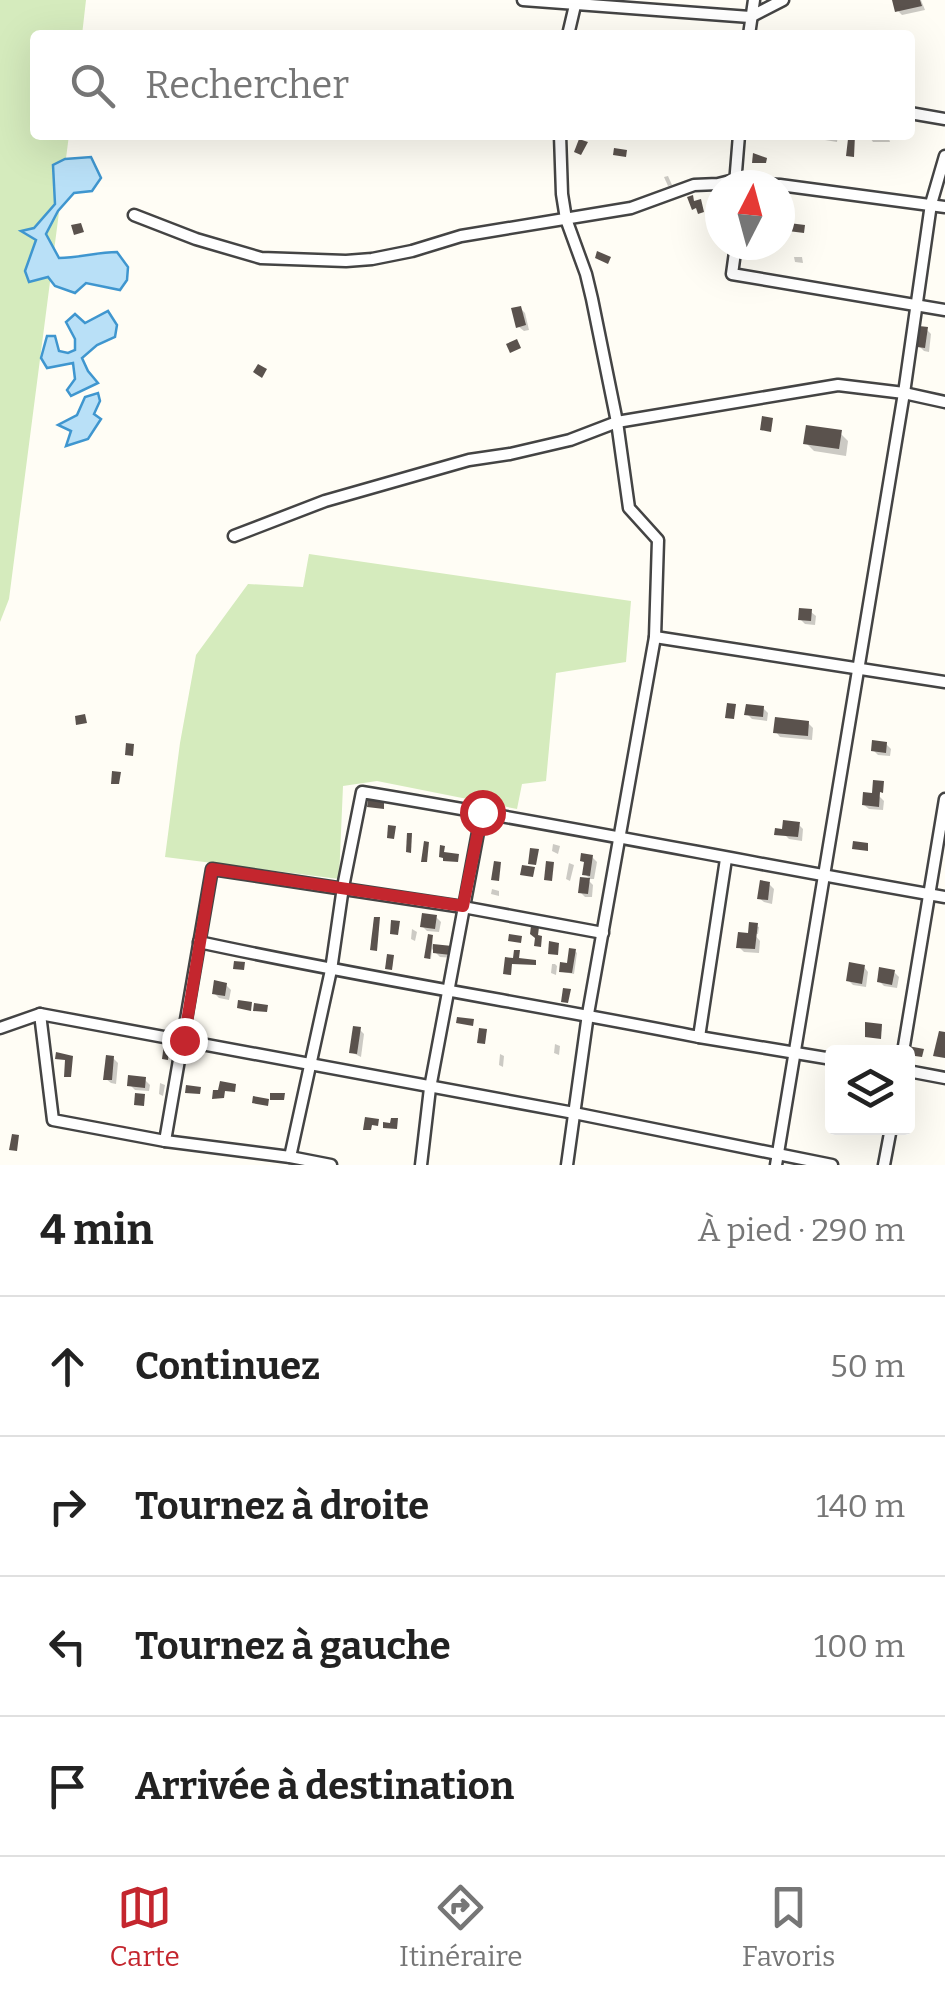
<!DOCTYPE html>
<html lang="fr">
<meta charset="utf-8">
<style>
body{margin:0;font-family:Bitter,serif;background:#f2f2f2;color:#222}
.controls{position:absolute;right:30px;bottom:30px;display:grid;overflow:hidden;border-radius:10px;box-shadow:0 10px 40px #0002}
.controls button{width:90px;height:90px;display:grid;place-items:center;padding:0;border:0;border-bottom:2px solid #e0e0e0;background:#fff;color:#222;font:50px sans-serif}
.compass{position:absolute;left:705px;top:170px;width:90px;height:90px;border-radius:50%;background:#fff;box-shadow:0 10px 40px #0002;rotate:6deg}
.stop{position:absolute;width:30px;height:30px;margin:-22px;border:8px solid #c4262e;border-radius:50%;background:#fff}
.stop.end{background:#c4262e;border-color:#fff;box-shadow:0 2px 10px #0008}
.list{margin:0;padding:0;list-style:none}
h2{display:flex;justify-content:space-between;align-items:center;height:130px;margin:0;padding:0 40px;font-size:42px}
h2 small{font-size:32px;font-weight:400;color:#767676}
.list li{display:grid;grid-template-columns:65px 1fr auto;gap:30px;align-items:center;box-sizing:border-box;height:140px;padding:0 40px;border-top:2px solid #e0e0e0}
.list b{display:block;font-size:38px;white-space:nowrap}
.list em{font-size:32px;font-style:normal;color:#767676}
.icon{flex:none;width:55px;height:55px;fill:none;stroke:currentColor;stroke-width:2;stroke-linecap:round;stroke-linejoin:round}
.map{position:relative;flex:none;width:945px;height:1165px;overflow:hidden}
.search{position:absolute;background:#fff;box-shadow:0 10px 40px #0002;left:30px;right:30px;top:30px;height:110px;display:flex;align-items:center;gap:25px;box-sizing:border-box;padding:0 35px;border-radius:10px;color:#767676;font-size:38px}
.sheet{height:690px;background:#fff}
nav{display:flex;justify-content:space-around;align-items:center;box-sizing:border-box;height:140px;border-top:2px solid #e0e0e0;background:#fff;font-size:28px;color:#767676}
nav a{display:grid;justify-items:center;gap:5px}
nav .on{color:#c4262e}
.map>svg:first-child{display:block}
.green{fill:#d5ebbd}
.water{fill:#b9e0f7;stroke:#3f96cf;stroke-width:2.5}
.shadow{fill:#0003}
.building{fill:#5a524d}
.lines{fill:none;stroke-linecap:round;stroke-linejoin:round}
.street-casing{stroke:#444;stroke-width:15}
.street{stroke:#fff;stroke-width:10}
.route{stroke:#c4262e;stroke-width:12}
</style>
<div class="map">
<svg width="945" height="1165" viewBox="0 0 945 1165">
<rect width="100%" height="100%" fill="#fffdf5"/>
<g class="green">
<path d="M0,0H86L82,35H35V135H69L9,599L0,622Z"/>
<path d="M309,554L631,601L626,662L556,673L546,781L522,784L517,809L377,781L343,786L339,879L165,857L180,743L196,655L248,584L303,587Z"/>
</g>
<g class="water">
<path d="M91,157L101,178L92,191L74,193L58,211L46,234L59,258C79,258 97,252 117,252L128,267L127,280L120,290L86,283L75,293L55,286L48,277L29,282L25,271L36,240L21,231L34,228L55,204L53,165L65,159Z"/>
<path d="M108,311L117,325L115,337L97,345L82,358L88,371L98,383L71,396L67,390L75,379L73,363L47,368L41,358L47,336H55L59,351L68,353L75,350V339L66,322L75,314L85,323Z"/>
<path d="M98,393L100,401L94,414L101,419L88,439L66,446L71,431L58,425L77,415L85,397Z"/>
</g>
<g class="shadow">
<path d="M894,0H921L925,10L902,15L897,10Z"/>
<path d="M820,135H838L837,142L825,140Z"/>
<path d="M868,135H888L890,142H873Z"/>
<path d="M668,176L672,185L668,186L664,177Z"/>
<path d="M794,257H802L803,263L795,262Z"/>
<path d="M520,308L525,313L529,330L524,331L519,327Z"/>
<path d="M926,329L931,334L929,352L924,351L919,346Z"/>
<path d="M840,433L848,441L846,456L814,451L806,443Z"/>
<path d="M811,612L816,616L815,625L805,624L800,619Z"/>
<path d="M763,708L768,713L767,721L752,719L747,714Z"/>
<path d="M808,723L813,728L812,740L780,737L776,732Z"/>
<path d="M886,744L891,749L890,756L878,755L873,750Z"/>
<path d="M879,796L884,801L883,810L869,809L864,805Z"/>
<path d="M798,824L803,829L802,841L789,839L784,834Z"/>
<path d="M553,844L560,846L558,854L552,851Z"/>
<path d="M592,857L597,862L594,879H590L585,874Z"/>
<path d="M569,863L574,865L570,881L566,879Z"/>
<path d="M588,880L593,885L592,897H585L580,892Z"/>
<path d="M769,884L774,889L772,904L764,902L759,898Z"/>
<path d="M492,889L499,891V896L491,894Z"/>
<path d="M436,917L441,922L439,932L427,931L422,926Z"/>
<path d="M751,924L759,927L758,934L753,933L760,941L759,953L744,952L739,947L740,935L755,936L750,932Z"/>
<path d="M412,929L417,932L415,941L411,939Z"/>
<path d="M432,938L433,946L451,948L455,958L440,957L432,949L431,959H429Z"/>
<path d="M575,951L577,953L574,974L563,972L557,966L556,975L551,973L552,964H555L561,970L569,966Z"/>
<path d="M864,967L868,972L866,987L853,985L848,980Z"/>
<path d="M894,972L899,977L897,988L884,986L879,981Z"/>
<path d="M226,985L231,990L229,1000L219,998L214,993Z"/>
<path d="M359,1029L364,1034L361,1057L351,1052Z"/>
<path d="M555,1044L560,1046L559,1055L554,1053Z"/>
<path d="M500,1054L504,1056L503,1067L499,1065Z"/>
<path d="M113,1058L118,1063L116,1084L111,1083L106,1079Z"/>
<path d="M145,1080L150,1085L149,1091L135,1090L130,1085Z"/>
<path d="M160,1083L165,1085L163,1096L159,1094Z"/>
</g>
<g class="building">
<path d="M892,0H920L922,6L895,12Z"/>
<path d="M844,135H855L854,157L846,156L848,139H844Z"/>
<path d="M579,139L588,142L581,155L574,152Z"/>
<path d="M614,148L627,150L626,157L613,155Z"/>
<path d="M753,153L767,158L766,163H752Z"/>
<path d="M693,195L694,201L701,199L704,212L698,214L696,208L692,210L687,197Z"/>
<path d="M81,223L84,232L74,235L71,225Z"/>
<path d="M789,223L805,225L804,233L788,231Z"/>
<path d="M597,251L611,257L608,264L595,258Z"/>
<path d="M521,306L526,325L516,328L511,308Z"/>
<path d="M919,326L928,327L925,348L917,347Z"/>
<path d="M517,339L521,348L510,353L506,344Z"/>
<path d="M258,364L267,369L262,378L253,372Z"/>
<path d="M762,416L773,418L771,432L760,430Z"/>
<path d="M806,425L842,430L839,449L803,444Z"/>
<path d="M799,608L812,609L811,621L798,620Z"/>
<path d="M727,703L736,704L734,719L725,718Z"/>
<path d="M746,704L764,706L763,717L744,715Z"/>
<path d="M85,714L87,723L76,725L75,716Z"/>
<path d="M775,717L809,721L808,736L773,733Z"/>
<path d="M872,740L887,742L886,753L871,751Z"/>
<path d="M126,743L134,744L133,756L125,755Z"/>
<path d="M112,771L121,772L119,784H111Z"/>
<path d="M873,780L884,781L883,793L880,792L879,807L862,805L863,792L872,793Z"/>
<path d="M368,800L384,801V809L367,807Z"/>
<path d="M783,820L800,822L798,837L774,835L775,828L782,829Z"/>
<path d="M388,825L396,826L394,839L387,838Z"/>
<path d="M407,833H412L411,853L406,852Z"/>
<path d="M424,841L429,842L427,862H421Z"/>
<path d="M853,841L868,843V851L852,849Z"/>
<path d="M440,845L445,846L444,852L459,854L458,862L443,861V858L439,857Z"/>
<path d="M530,848L539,849L536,865L528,864Z"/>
<path d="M581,853L593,855L590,876L582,875L584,862L580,861Z"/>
<path d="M494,861L501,862L499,881L491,880Z"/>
<path d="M546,861L554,862L552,881L544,880Z"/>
<path d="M522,865L535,867L533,877L520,875Z"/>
<path d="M580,877L590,878L588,894L578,893Z"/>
<path d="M760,880L770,882L768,900L757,899Z"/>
<path d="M422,913L437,915L435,929L420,927Z"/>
<path d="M374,917H380L377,951L370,950Z"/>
<path d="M391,920L400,921L398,935L390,934Z"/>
<path d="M749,922L758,923L755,949L736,948L738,932L748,933Z"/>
<path d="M531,926L539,927L538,935L542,936L541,947L534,946L535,938L530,934Z"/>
<path d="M428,934L433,935L430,959L424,958Z"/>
<path d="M509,934L522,936L521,943L508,941Z"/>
<path d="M549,941L559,943L558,955L548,954Z"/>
<path d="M433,944L452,946L451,955L433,953Z"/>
<path d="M569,948L576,949L572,973L559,972L560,962L567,963Z"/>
<path d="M514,950H520L519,958L536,960V965L512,964L511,975L503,974L505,957L513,958Z"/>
<path d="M387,954L394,955L392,970L385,969Z"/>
<path d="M234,961L245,962L244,970L233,969Z"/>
<path d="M849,962L865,965L862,984L846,981Z"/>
<path d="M879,967L895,970L892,985L877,982Z"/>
<path d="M214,980L227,983L225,996L212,994Z"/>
<path d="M563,988L571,989L568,1003L561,1002Z"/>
<path d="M238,1000L252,1002L251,1011L237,1008Z"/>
<path d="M254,1003L268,1005L267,1012L253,1011Z"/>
<path d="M457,1017L474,1019L473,1026L456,1023Z"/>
<path d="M865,1022L882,1024L881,1039L865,1037Z"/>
<path d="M353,1026L361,1027L357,1054L349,1053Z"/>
<path d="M479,1028L487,1029L485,1044L477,1043Z"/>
<path d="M939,1031L945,1032V1058L933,1056Z"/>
<path d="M164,1044H170L168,1060L162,1059Z"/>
<path d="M908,1046L924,1049L922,1057L908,1055Z"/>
<path d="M56,1052L73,1056L71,1077H64L65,1060L55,1059Z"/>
<path d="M106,1055L114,1056L112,1080H103Z"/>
<path d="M128,1075L146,1077L145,1088L127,1086Z"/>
<path d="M220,1081L236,1084L235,1092L225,1091L224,1098L212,1099L213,1090H218Z"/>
<path d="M186,1085L201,1087L200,1094L185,1093Z"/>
<path d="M135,1093L145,1094L144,1106L134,1105Z"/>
<path d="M270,1093H285L284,1100H270Z"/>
<path d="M253,1096L269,1099L268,1106L252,1103Z"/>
<path d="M365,1117L379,1119L378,1126L372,1125L371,1130H363Z"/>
<path d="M391,1118H398L397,1129L383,1128V1122L390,1123Z"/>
<path d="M12,1134L19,1135L17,1151L9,1150Z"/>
</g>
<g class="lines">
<g class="street-casing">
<g id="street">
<path d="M523,0L750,17L783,0"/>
<path d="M568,35L576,1"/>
<path d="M749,35L754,0"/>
<path d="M910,113L945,119"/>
<path d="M560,135L562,194L566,219L586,274L592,299L617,422L629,508L658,540L655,637L588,1014L567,1165"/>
<path d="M735,184L739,135"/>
<path d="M780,185L945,207"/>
<path d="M134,215L196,239L261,258L346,261L372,259L412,251L461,236L631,208L694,185L718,184L734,180L778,185"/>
<path d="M736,245L732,274L945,310"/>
<path d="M234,536L325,501L469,460L510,454L570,440L617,422L838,385L904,393L945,402"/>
<path d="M655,637L945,682"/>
<path d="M199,942C365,978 532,1004 699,1037L726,859"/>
<path d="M40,1014L574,1113L832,1165"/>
<path d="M0,1028L40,1014L53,1120L165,1141L290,1157L331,1165"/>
<path d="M699,1037L832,1059"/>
<path d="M903,1052L945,799"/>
<path d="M908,1071L945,1078"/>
<path d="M165,1141L212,869L463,907L603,933"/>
<path d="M290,1157L331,970L343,887L362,792C557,824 750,863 945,897"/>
<path d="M421,1165L430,1088L482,811"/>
<path d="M776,1165L904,393L931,204L945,156"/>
<path d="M884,1165L891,1128"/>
</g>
</g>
<use href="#street" class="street"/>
</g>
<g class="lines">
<path class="route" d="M184,1040L212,869L463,906L482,812"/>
</g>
</svg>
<div class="controls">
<button><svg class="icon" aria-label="layers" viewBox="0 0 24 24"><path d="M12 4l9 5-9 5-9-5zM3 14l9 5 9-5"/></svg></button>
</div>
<svg class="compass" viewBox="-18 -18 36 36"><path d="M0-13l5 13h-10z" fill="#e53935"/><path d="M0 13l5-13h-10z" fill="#767676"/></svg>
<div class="stop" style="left:482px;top:812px"></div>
<div class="stop end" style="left:184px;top:1040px"></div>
<div class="search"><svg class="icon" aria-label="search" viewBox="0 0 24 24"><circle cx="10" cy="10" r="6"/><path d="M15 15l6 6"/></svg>Rechercher</div>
</div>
<section class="sheet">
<h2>4 min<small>À pied · 290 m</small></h2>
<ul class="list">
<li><svg class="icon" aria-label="ahead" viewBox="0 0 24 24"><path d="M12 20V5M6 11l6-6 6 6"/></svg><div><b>Continuez</b></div><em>50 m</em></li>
<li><svg class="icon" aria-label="right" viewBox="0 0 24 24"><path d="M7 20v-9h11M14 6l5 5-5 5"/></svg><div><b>Tournez à droite</b></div><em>140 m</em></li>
<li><svg class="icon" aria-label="left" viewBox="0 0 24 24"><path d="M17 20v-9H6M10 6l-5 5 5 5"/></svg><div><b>Tournez à gauche</b></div><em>100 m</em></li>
<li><svg class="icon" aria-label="arrive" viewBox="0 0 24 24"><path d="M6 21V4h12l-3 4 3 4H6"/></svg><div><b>Arrivée à destination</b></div></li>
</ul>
</section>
<nav>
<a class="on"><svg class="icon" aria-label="map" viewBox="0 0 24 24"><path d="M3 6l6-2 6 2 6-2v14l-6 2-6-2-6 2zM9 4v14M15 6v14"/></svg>Carte</a>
<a><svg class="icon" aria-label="directions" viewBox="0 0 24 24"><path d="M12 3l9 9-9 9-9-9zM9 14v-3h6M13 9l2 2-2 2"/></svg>Itinéraire</a>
<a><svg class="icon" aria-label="saved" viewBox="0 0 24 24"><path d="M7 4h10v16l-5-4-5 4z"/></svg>Favoris</a>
</nav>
